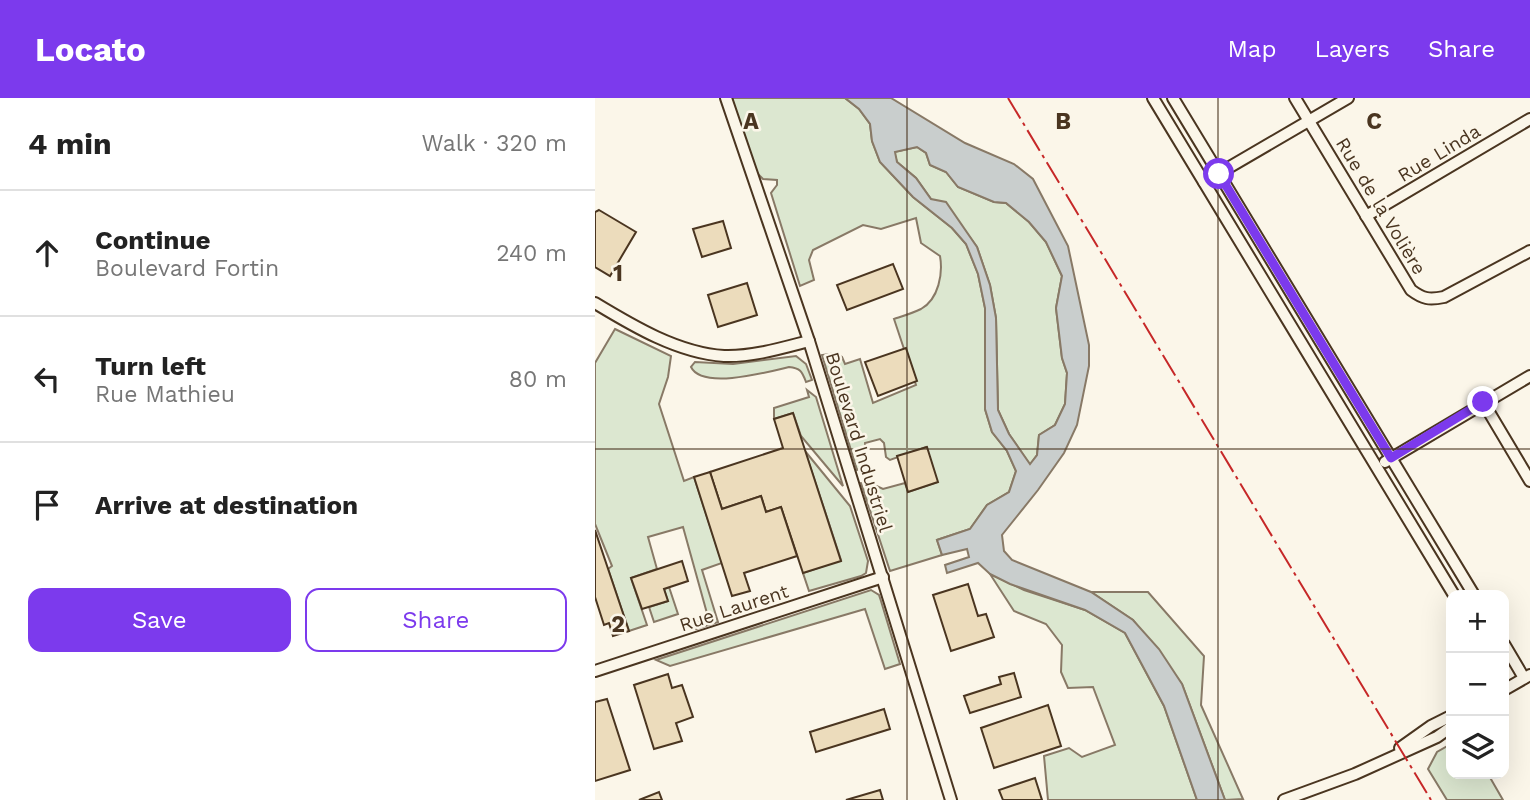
<!DOCTYPE html>
<meta charset="utf-8">
<style>
body{margin:0;font-family:"Work Sans",sans-serif;background:#f2f2f2;color:#222}
.controls{position:absolute;right:21px;bottom:21px;display:grid;overflow:hidden;border-radius:14px;box-shadow:0 7px 28px #0002}
.controls button{width:63px;height:63px;display:grid;place-items:center;padding:0;border:0;border-bottom:2px solid #e0e0e0;background:#fff;color:#222;font:35px sans-serif}
.stop{position:absolute;width:21px;height:21px;margin:-16px;border:5px solid #7c3aed;border-radius:50%;background:#fff}
.stop.end{background:#7c3aed;border-color:#fff;box-shadow:0 2px 7px #0008}
.list{margin:0;padding:0;list-style:none}
h2{display:flex;justify-content:space-between;align-items:center;height:91px;margin:0;padding:0 28px;font-size:30px}
h2 small{font-size:23px;font-weight:400;color:#767676}
.list li{display:grid;grid-template-columns:46px 1fr auto;gap:21px;align-items:center;box-sizing:border-box;height:126px;padding:0 28px;border-top:2px solid #e0e0e0}
.list b{display:block;font-size:26px;white-space:nowrap}
.list p{margin:0;font-size:23px;white-space:nowrap;color:#767676}
.list em{font-size:23px;font-style:normal;color:#767676}
.actions{display:flex;gap:14px;padding:21px 28px}
.actions a{flex:1;padding:16px 0;border:2px solid #7c3aed;border-radius:14px;text-align:center;font-size:24px;color:#7c3aed}
.actions .main{background:#7c3aed;color:#fff}
.icon{flex:none;width:38px;height:38px;fill:none;stroke:currentColor;stroke-width:2;stroke-linecap:round;stroke-linejoin:round}
.map{position:relative;flex:none;width:935px;height:702px;overflow:hidden}
header{display:flex;align-items:center;gap:42px;box-sizing:border-box;height:98px;padding:0 35px;background:#7c3aed;color:#fff}
header strong{font-size:33px}
nav{display:flex;gap:38px;margin-inline-start:auto;font-size:24px}
main{display:flex}
aside{flex:1;background:#fff}
.map>svg:first-child{display:block}
.green{fill:#dce7d0;stroke:#887966;stroke-width:2}
.water{fill:#c9cecd;stroke:#887966;stroke-width:2;fill-rule:evenodd}
.building{fill:#ecdcbc;stroke:#4a3520;stroke-width:2}
.lines{fill:none;stroke-linecap:round;stroke-linejoin:round}
.minor-casing{stroke:#4a3520;stroke-width:14}
.minor{stroke:#fbf6e9;stroke-width:10}
.power{stroke:#c62828;stroke-width:2;stroke-dasharray:24 5 3.5 5;stroke-linecap:butt}
.route{stroke:#7c3aed;stroke-width:9}
.grid{fill:none;stroke:#4a3520;stroke-width:2;stroke-opacity:0.55}
.labels{text-anchor:middle;dominant-baseline:central;stroke-width:5;stroke-linejoin:round;paint-order:stroke}
.street-label{font-size:19px;fill:#4a3520;stroke:#fbf6e9}
.grid-label{font-size:23px;text-anchor:middle;font-weight:bold;fill:#4a3520;stroke:#fbf6e9;stroke-width:5;stroke-linejoin:round;paint-order:stroke}
</style>
<header>
<strong>Locato</strong>
<nav><a>Map</a><a>Layers</a><a>Share</a></nav>
</header>
<main>
<aside>
<h2>4 min<small>Walk · 320 m</small></h2>
<ul class="list">
<li><svg class="icon" aria-label="ahead" viewBox="0 0 24 24"><path d="M12 20V5M6 11l6-6 6 6"/></svg><div><b>Continue</b><p>Boulevard Fortin</p></div><em>240 m</em></li>
<li><svg class="icon" aria-label="left" viewBox="0 0 24 24"><path d="M17 20v-9H6M10 6l-5 5 5 5"/></svg><div><b>Turn left</b><p>Rue Mathieu</p></div><em>80 m</em></li>
<li><svg class="icon" aria-label="arrive" viewBox="0 0 24 24"><path d="M6 21V4h12l-3 4 3 4H6"/></svg><div><b>Arrive at destination</b></div></li>
</ul>
<div class="actions"><a class="main">Save</a><a>Share</a></div>
</aside>
<div class="map">
<svg width="935" height="702" viewBox="0 0 935 702">
<rect width="100%" height="100%" fill="#fbf6e9"/>
<g class="green">
<path d="M133,0H250L264,11L275,26L277,43L285,64L318,99L357,130L371,146L383,176L390,210V311L397,334L412,353L421,373L414,394L392,407L375,431L342,442L347,457L295,473L266,385L273,384L288,391L310,385L313,394L342,384L331,349L295,362L291,359L289,345L285,341L270,345L272,366L262,372L227,257L241,255L247,259L250,266L265,261L278,305L321,287L299,221C308,218 318,215 326,211C344,201 348,175 345,158L326,145L321,120L286,131L268,127L218,152L214,162L219,182L205,188L176,95L182,87V82L168,81L160,73Z"/>
<path d="M322,49L331,55L335,67L351,74L363,89L399,104L411,105L434,124L451,144L467,178L461,210L467,260L472,275L470,306L460,327L444,337L442,357L435,367L414,336L403,312L401,220L395,187L382,149L367,129L336,101L321,80L302,64L299,54Z"/>
<path d="M20,231L76,258L73,279L64,306L89,383L99,379L127,465L107,472L123,524L101,531L99,525L113,519L88,429L53,439L62,471L36,480L52,527L34,533L13,471L17,468L0,426V265Z"/>
<path d="M201,258L211,266L217,282L211,284C207,273 205,270 194,269C173,274 107,292 96,269L100,264L138,266Z"/>
<path d="M212,292L221,299L248,388L206,338L198,315L179,321V310L214,299Z"/>
<path d="M210,353L255,408L273,463L271,475L266,478L214,493L208,475L246,462Z"/>
<path d="M395,476L429,492L490,512L530,535L569,608L602,702H453L449,658L474,650L487,659L520,647L498,589L473,590L466,574L467,547L451,526L419,513Z"/>
<path d="M74,489L83,516L59,524L54,509L73,503L69,491Z"/>
<path d="M276,492L284,497L286,503L305,566L290,571L270,511L75,568L61,562Z"/>
<path d="M496,494H553L609,558L606,607L648,701L630,702L587,586L538,522Z"/>
<path d="M856,646V676H893L908,702H852L833,671L842,654Z"/>
</g>
<path class="water" d="M250,0H296L370,45L419,66L438,81L473,148L494,247V268L482,327L469,355L443,392L407,437L409,453L417,462L496,494L538,522L564,551L587,586L630,702H602L569,608L530,535L490,512L415,486L395,476L383,465L352,475L350,467L374,459L372,451L347,457L342,442L375,431L392,407L414,394L421,373L412,353L397,334L390,311V210L383,176L371,146L357,130L318,99L285,64L277,43L275,26L264,11ZM322,49L331,55L335,67L351,74L363,89L399,104L411,105L434,124L451,144L467,178L461,210L467,260L472,275L470,306L460,327L444,337L442,357L435,366L414,336L403,312L401,220L395,187L382,149L351,104L336,101L321,80L302,64L300,54Z"/>
<g class="building">
<path d="M4,112L41,134L15,178L0,169V114Z"/>
<path d="M128,123L136,150L107,159L98,131Z"/>
<path d="M298,166L308,191L252,212L242,187Z"/>
<path d="M152,185L162,217L123,229L113,197Z"/>
<path d="M311,250L322,283L283,298L270,264Z"/>
<path d="M198,315L246,463L208,475L186,409L171,414L166,398L127,411L115,374L188,350L179,321Z"/>
<path d="M332,349L343,384L313,394L302,358Z"/>
<path d="M115,374L127,411L166,398L171,414L186,409L202,458L149,475L155,493L137,498L99,379Z"/>
<path d="M0,432L34,533L18,538L14,525L9,527L0,499Z"/>
<path d="M87,463L93,483L69,491L73,503L47,511L36,480Z"/>
<path d="M373,486L383,518L391,516L399,539L356,553L338,497Z"/>
<path d="M419,575L426,599L375,615L369,598L406,586L404,579Z"/>
<path d="M73,576L77,590L87,587L98,619L81,625L87,643L59,651L39,587Z"/>
<path d="M12,601L35,672L0,683V604Z"/>
<path d="M453,607L466,648L399,670L386,630Z"/>
<path d="M289,611L295,631L221,654L215,634Z"/>
<path d="M440,680L447,702H408L404,692Z"/>
<path d="M285,692L288,702H251Z"/>
<path d="M64,694L67,702H44Z"/>
</g>
<g class="lines">
<g class="minor-casing">
<g id="minor">
<path d="M131,0L214,243L356,702"/>
<path d="M558,0L859,497"/>
<path d="M578,0L879,497"/>
<path d="M700,0L816,192C828,201 834,202 849,199L935,153"/>
<path d="M609,84L753,0"/>
<path d="M771,118L935,21"/>
<path d="M0,205C38,228 83,255 129,258C157,259 187,250 214,243"/>
<path d="M888,304L935,383"/>
<path d="M790,364L935,278"/>
<path d="M909,546L929,580"/>
<path d="M0,573L288,479"/>
<path d="M909,592L935,577"/>
<path d="M805,650L836,628L856,618"/>
<path d="M689,702L760,676L842,639L856,629"/>
</g>
</g>
<use href="#minor" class="minor"/>
<path class="power" d="M413,0L836,702"/>
</g>
<g class="lines">
<path class="route" d="M624,76L796,360L888,304"/>
</g>
<path class="grid" d="M312,0V702M623,0V702M0,351H935"/>
<g class="labels">
<g class="street-label">
<text transform="translate(844 55) rotate(-31)">Rue Linda</text>
<text transform="translate(786 108) rotate(59)">Rue de la Volière</text>
<text transform="translate(264 344) rotate(73)">Boulevard Industriel</text>
<text transform="translate(139 510) rotate(-18)">Rue Laurent</text>
</g>
</g>
<g class="grid-label">
<text x="156" y="31">A</text>
<text x="468" y="31">B</text>
<text x="779" y="31">C</text>
<text x="23" y="183">1</text>
<text x="23" y="534">2</text>
</g>
</svg>
<div class="controls">
<button>+</button>
<button>−</button>
<button><svg class="icon" aria-label="layers" viewBox="0 0 24 24"><path d="M12 4l9 5-9 5-9-5zM3 14l9 5 9-5"/></svg></button>
</div>
<div class="stop" style="left:624px;top:76px"></div>
<div class="stop end" style="left:888px;top:304px"></div>
</div>
</main>
